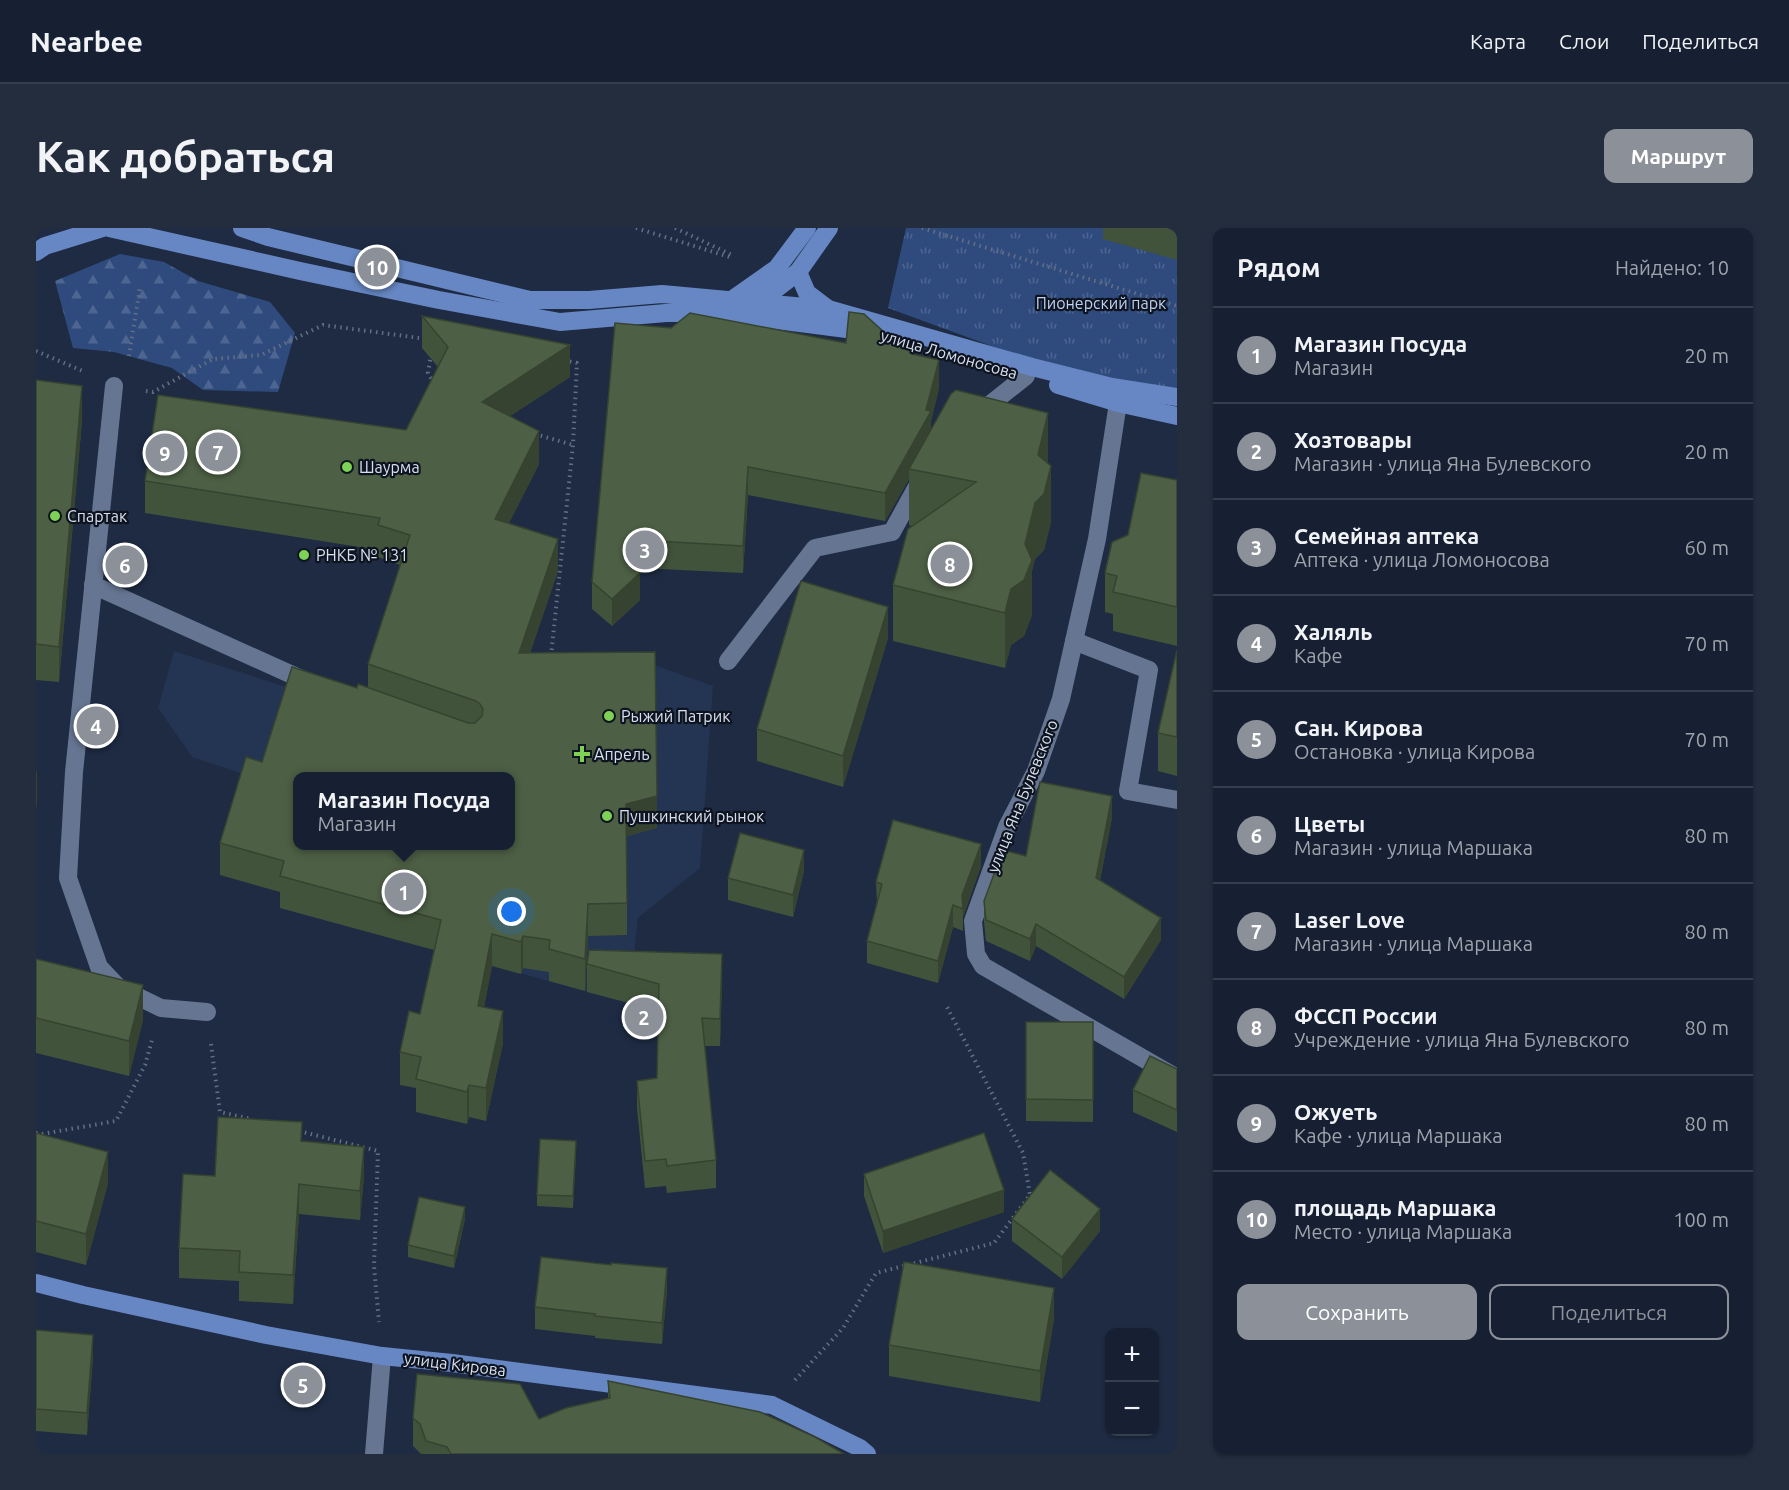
<!DOCTYPE html>
<html lang="ru">
<meta charset="utf-8">
<style>
body{margin:0;font-family:Ubuntu,sans-serif;background:#232d3e;color:#f1f3f6}
.controls{position:absolute;right:18px;bottom:18px;display:grid;overflow:hidden;border-radius:12px;box-shadow:0 2px 4px #0004}
.controls button{width:54px;height:54px;display:grid;place-items:center;padding:0;border:0;border-bottom:2px solid #353e4d;background:#162032;color:#f1f3f6;font:30px sans-serif}
.you{position:absolute;left:476px;top:684px;width:21px;height:21px;margin:-15px;border:4px solid #fff;border-radius:50%;background:#1a73e8;box-shadow:0 0 0 9px #1a73e833}
.badge{display:grid;place-items:center;width:39px;height:39px;border-radius:50%;background:#8c9099;color:#fff;font-size:20px;font-weight:700}
.pin{position:absolute;translate:-50% -50%;border:3px solid #fff;box-shadow:0 2px 6px #0006}
.popup{position:absolute;left:257px;top:544px;width:222px;height:78px;box-sizing:border-box;display:grid;place-content:center;border-radius:12px;background:#162032;filter:drop-shadow(0 2px 4px #0005);font-size:20px;white-space:nowrap;color:#9ea3ac}
.popup b{font-size:22px;color:#f1f3f6}
.popup::after{content:'';position:absolute;left:50%;top:100%;margin-left:-12px;border:12px solid transparent;border-top-color:#162032}
.list{margin:0;padding:0;list-style:none}
h2{display:flex;justify-content:space-between;align-items:center;height:78px;margin:0;padding:0 24px;font-size:26px}
h2 small{font-size:20px;font-weight:400;color:#9ea3ac}
.list li{display:grid;grid-template-columns:39px 1fr auto;gap:18px;align-items:center;box-sizing:border-box;height:96px;padding:0 24px;border-top:2px solid #353e4d}
.list b{display:block;font-size:22px;white-space:nowrap}
.list p{margin:0;font-size:20px;white-space:nowrap;color:#9ea3ac}
.list em{font-size:20px;font-style:normal;color:#9ea3ac}
.actions{display:flex;gap:12px;padding:18px 24px}
.actions a{flex:1;padding:14px 0;border:2px solid #8c9099;border-radius:12px;text-align:center;font-size:21px;color:#8c9099}
.actions .main{background:#8c9099;color:#fff}
.map{position:relative;flex:none;width:1141px;height:1226px;overflow:hidden;border-radius:12px}
header{display:flex;align-items:center;gap:36px;box-sizing:border-box;height:84px;padding:0 30px;background:#162032;border-bottom:2px solid #353e4d}
header strong{font-size:28px}
nav{display:flex;gap:33px;margin-inline-start:auto;font-size:21px}
.intro{display:flex;align-items:center;justify-content:space-between;box-sizing:border-box;height:144px;padding:0 36px}
h1{margin:0;font-size:42px}
.button{padding:15px 27px;border-radius:12px;background:#8c9099;color:#fff;font-size:21px;font-weight:700}
main{display:flex;gap:36px;padding:0 36px}
aside{flex:1;background:#162032;border-radius:12px;box-shadow:0 2px 4px #0004}
.map>svg:first-child{display:block}
.built{fill:#243453}
.forest{fill:url(#forest-firs)}
.park{fill:url(#park-tufts)}
.lines{fill:none;stroke-linecap:round;stroke-linejoin:round}
.path{stroke:#646f84;stroke-width:4;stroke-dasharray:1.5 4.5;stroke-linecap:butt}
.minor{stroke:#667692;stroke-width:18}
.major{stroke:#6687c3;stroke-width:18}
.wall{fill:#42533b}
.shaded-wall{fill:#364330}
.building{fill:#4d6045;stroke:#364330;stroke-width:1.5;fill-rule:evenodd}
.poi-dot{fill:#7dd154;stroke:#0e141f;stroke-width:2}
.labels{text-anchor:middle;dominant-baseline:central;stroke-width:4.5;stroke-linejoin:round;paint-order:stroke}
.park-label{font-size:16px;fill:#bed1f3;stroke:#0e141f}
.street-label{font-size:16px;fill:#d7e0f0;stroke:#0e141f}
.poi-label{font-size:16px;fill:#d7e0f0;stroke:#0e141f;text-anchor:start}
</style>
<header>
<strong>Nearbee</strong>
<nav><a>Карта</a><a>Слои</a><a>Поделиться</a></nav>
</header>
<div class="intro"><h1>Как добраться</h1><a class="button">Маршрут</a></div>
<main>
<div class="map">
<svg width="1141" height="1226" viewBox="0 0 1141 1226">
<defs>
<pattern id="forest-firs" width="22" height="20" patternUnits="userSpaceOnUse" patternTransform="scale(1.5)"><rect width="22" height="20" fill="#2f4b7e"/><path d="M5 1l3.5 6h-7zM16 11l3.5 6h-7z" fill="#4c6591"/></pattern>
<pattern id="park-tufts" width="24" height="20" patternUnits="userSpaceOnUse" patternTransform="scale(1.5)"><rect width="24" height="20" fill="#2f4b7e"/><path d="M3 7l-1-3M5 7V3M7 7l1-3M15 17l-1-3M17 17v-4M19 17l1-3" fill="none" stroke="#4c6591"/></pattern>
</defs>
<rect width="100%" height="100%" fill="#1e2b43"/>
<path class="built" d="M138,423L453,524L599,430L677,458L664,640L602,690L595,754L582,772L244,680L262,618H475V548H262L261,564L156,529L122,480Z"/>
<path class="forest" d="M84,26L128,34L162,53L234,74L259,105L242,164L167,162L136,140L78,124L37,120L19,53Z"/>
<path class="park" d="M870,0H1141V171L1007,137L852,80Z"/>
<g class="lines">
<g class="path">
<path d="M600,0L697,30"/>
<path d="M639,0L698,28"/>
<path d="M886,0L1141,78"/>
<path d="M0,123L49,144"/>
<path d="M395,126L392,145L398,155"/>
<path d="M93,128L104,59"/>
<path d="M110,163L117,164L177,131L225,127L287,97L391,111"/>
<path d="M499,206L537,217"/>
<path d="M515,428L537,217L541,135L531,133"/>
<path d="M175,816L184,884L215,891"/>
<path d="M263,903L342,923L338,1038L343,1094"/>
<path d="M0,905L6,906L80,893L109,837L116,812"/>
<path d="M759,1152L807,1100L840,1045L958,1015L994,967L987,925L910,777"/>
</g>
<g class="minor">
<path d="M78,158L38,544L32,650L63,739L82,759L125,780L171,784"/>
<path d="M1082,175L1061,311L1025,471L1000,543L971,599L937,693L940,726L947,738L1141,850"/>
<path d="M942,186L990,148"/>
<path d="M57,357L274,455"/>
<path d="M1038,413L1113,442L1092,563L1141,572"/>
<path d="M692,433L779,320L856,304L884,253"/>
<path d="M338,1226L346,1128"/>
</g>
<g class="major">
<path d="M73,0L264,43L403,72L524,94L630,85H681L732,67L762,44L793,0"/>
<path d="M206,0L232,9L494,72H553L626,66L792,81L996,139L1076,159L1141,169"/>
<path d="M0,24L9,18L67,0"/>
<path d="M762,44L771,65L792,81"/>
<path d="M694,73L741,40L771,0"/>
<path d="M686,85L834,104"/>
<path d="M1022,157L1082,175L1141,188"/>
<path d="M0,1055L47,1067L230,1107L346,1128L416,1135L736,1177L824,1220L831,1226"/>
</g>
</g>
<g class="wall">
<path d="M1067,0H1141V32L1067,11Z"/>
<path d="M386,88L534,149L474,188L503,236L473,295L522,343L494,425L621,600L591,608V707L552,708L549,763L513,753V744L487,740L485,746L456,738L448,779L467,815L450,893L433,889L431,896L380,884V860L364,857V824L384,786L398,722L244,680V664L184,647V615L226,534L321,460H332V436L364,337L342,329V322L109,285V253L370,202L402,139L386,120Z"/>
<path d="M635,100L810,115L859,114L876,126L903,160L895,193V202L1012,235L1015,294L1008,322L999,331L996,343V387L988,408L975,417L969,440L857,413V357L876,298L873,297V251L849,293L712,267L707,345L603,340L604,372L576,398L556,381V354Z"/>
<path d="M0,152L46,193L23,454L0,452Z"/>
<path d="M1141,252V418L1077,403V386L1069,384V345L1092,307Z"/>
<path d="M852,410L807,559L721,533V501Z"/>
<path d="M1141,422V548L1122,543V505Z"/>
<path d="M1076,590L1064,653L1125,712L1088,771L1000,718L994,733L950,713L948,694V673L990,628Z"/>
<path d="M945,638L927,689V703L917,699L902,755L831,735V713L841,676L840,654Z"/>
<path d="M768,643L757,689L692,672V650Z"/>
<path d="M0,731L107,792L93,848L0,825Z"/>
<path d="M551,736L686,753L684,818H668L680,932V960L631,965L630,958L609,960L601,880V853L621,850L623,783L551,764Z"/>
<path d="M990,794H1057V894L990,893Z"/>
<path d="M1141,841V904L1097,884V862Z"/>
<path d="M0,905L72,955L50,1037L0,1024Z"/>
<path d="M266,913L328,948L324,992L263,986L257,1076L203,1073V1053L143,1050V1020L179,948Z"/>
<path d="M540,924L537,980L501,978V967Z"/>
<path d="M828,946L968,984L847,1025L828,968Z"/>
<path d="M429,991L418,1040L372,1029V1017Z"/>
<path d="M976,991L1064,1003L1026,1051L976,1013Z"/>
<path d="M631,1062L626,1116L559,1110V1108L499,1101V1079Z"/>
<path d="M1018,1091L1004,1174L853,1148V1117Z"/>
<path d="M0,1102L57,1129L51,1207L0,1203Z"/>
<path d="M572,1153L808,1226H385L377,1218V1190L503,1191L572,1170Z"/>
</g>
<g class="shaded-wall">
<path d="M534,117V149L446,206V174Z"/>
<path d="M903,132V160L895,193V211L873,241V251L849,293V265L890,182Z"/>
<path d="M46,158V193L23,454V419Z"/>
<path d="M1012,185V241L1015,238V294L1008,322L999,331L996,343V387L988,408L975,417L969,440V385L975,361L989,316L1002,227Z"/>
<path d="M503,203V236L459,323V291Z"/>
<path d="M712,239V267L707,345V318Z"/>
<path d="M522,311V343L483,457V425Z"/>
<path d="M604,345V372L576,398V371Z"/>
<path d="M852,379V410L807,559V528Z"/>
<path d="M1,541V577L0,581V545Z"/>
<path d="M621,568V600L590,608V576Z"/>
<path d="M1076,568V590L1060,672V650Z"/>
<path d="M945,616V638L927,689L926,667Z"/>
<path d="M768,622V643L757,689V667Z"/>
<path d="M552,676V708L549,763V731Z"/>
<path d="M917,677V699L902,755V733Z"/>
<path d="M1125,690V712L1088,771V749Z"/>
<path d="M1000,696V718L994,733V711Z"/>
<path d="M456,706V738L442,810V778Z"/>
<path d="M487,708V740L485,746V714Z"/>
<path d="M686,726V753L684,818V791Z"/>
<path d="M107,757V792L93,848V813Z"/>
<path d="M467,783V815L450,893V860Z"/>
<path d="M433,857V889L431,896V864Z"/>
<path d="M328,919V948L324,992V963Z"/>
<path d="M72,924V955L50,1037V1006Z"/>
<path d="M263,956V986L257,1076V1047Z"/>
<path d="M968,962V984L847,1025V1003Z"/>
<path d="M429,979V991L418,1040V1028Z"/>
<path d="M1064,981V1003L1026,1051V1029Z"/>
<path d="M631,1040V1062L626,1116V1095Z"/>
<path d="M1018,1060V1091L1004,1174V1143Z"/>
<path d="M57,1107V1129L51,1207V1185Z"/>
</g>
<g class="building">
<path d="M813,84L828,86L859,114L872,117L876,126L903,132L890,182L895,183L849,265L712,239L707,318L602,312L604,345L576,371L556,354L579,95L635,100L654,85L810,115Z"/>
<path d="M386,88L534,117L446,174L503,203L459,291L522,311L483,425L619,424L621,568L590,576L591,675L552,676L549,731L513,721L514,712L487,708L485,714L456,706L442,778L467,783L450,860L433,857L431,864L380,851L385,829L364,824L373,783L384,786L405,692L244,648L248,633L184,615L210,529L226,534L256,439L321,460L322,456L432,495H439L446,488L447,481L444,476L440,473L332,436L374,307L342,297L344,290L109,253L122,167L370,202L412,119ZM261,549H474V618H261Z"/>
<path d="M0,152L46,158L23,419L0,416Z"/>
<path d="M920,162L1012,185L1002,227L1015,238L1008,266L999,275L989,316L996,332L988,352L975,361L969,385L857,357L872,301L940,254L873,241L915,166Z"/>
<path d="M1105,245L1141,252V379L1077,364L1081,348L1069,345L1076,314L1092,307Z"/>
<path d="M765,353L852,379L807,528L721,501Z"/>
<path d="M1141,422V509L1122,505Z"/>
<path d="M1004,554L1076,568L1060,650L1125,690L1088,749L1000,696L994,711L950,692L948,673L967,622L990,628Z"/>
<path d="M857,592L945,616L926,667L927,681L917,677L902,733L831,713L846,656L840,654Z"/>
<path d="M704,605L768,622L757,667L692,650Z"/>
<path d="M553,722L686,726L684,791L666,790L680,932L631,938L630,931L609,933L601,853L621,850L623,756L551,736Z"/>
<path d="M0,731L107,757L93,813L0,790Z"/>
<path d="M990,794H1057V872L990,871Z"/>
<path d="M1114,828L1141,841V882L1097,862Z"/>
<path d="M182,889L266,894L265,913L328,919L324,963L263,956L257,1047L203,1044L204,1023L143,1020L147,946L179,948Z"/>
<path d="M0,905L72,924L50,1006L0,993Z"/>
<path d="M948,905L968,962L847,1003L828,946Z"/>
<path d="M504,911L540,913L537,968L501,967Z"/>
<path d="M1014,942L1064,981L1026,1029L976,991Z"/>
<path d="M383,969L429,979L418,1028L372,1017Z"/>
<path d="M505,1029L575,1037V1035L631,1040L626,1095L559,1088V1086L499,1079Z"/>
<path d="M868,1034L1018,1060L1004,1143L853,1117Z"/>
<path d="M0,1102L57,1107L51,1185L0,1181Z"/>
<path d="M381,1146L484,1156L503,1191L530,1180L574,1170L572,1153L724,1184L779,1209L808,1226H415L411,1219L390,1213L384,1196L377,1190Z"/>
</g>
<g class="poi-dot">
<circle cx="311" cy="239" r="6"/>
<circle cx="19" cy="288" r="6"/>
<circle cx="268" cy="327" r="6"/>
<circle cx="573" cy="488" r="6"/>
<path d="M543 517h6v6h6v6h-6v6h-6v-6h-6v-6h6z"/>
<circle cx="571" cy="588" r="6"/>
</g>
<g class="labels">
<g class="park-label">
<text x="1065" y="75">Пионерский парк</text>
</g>
<g class="street-label">
<text transform="translate(913 126) rotate(16)">улица Ломоносова</text>
<text transform="translate(986 568) rotate(-68)">улица Яна Булевского</text>
<text transform="translate(419 1136) rotate(7)">улица Кирова</text>
</g>
<g class="poi-label">
<text x="323" y="239">Шаурма</text>
<text x="31" y="288">Спартак</text>
<text x="280" y="327">РНКБ № 131</text>
<text x="585" y="488">Рыжий Патрик</text>
<text x="558" y="526">Апрель</text>
<text x="583" y="588">Пушкинский рынок</text>
</g>
</g>
</svg>
<div class="controls">
<button>+</button>
<button>−</button>
</div>
<div class="you"></div>
<div class="pin badge" style="left:368px;top:664px">1</div>
<div class="popup"><b>Магазин Посуда</b>Магазин</div>
<div class="pin badge" style="left:608px;top:789px">2</div>
<div class="pin badge" style="left:609px;top:322px">3</div>
<div class="pin badge" style="left:60px;top:498px">4</div>
<div class="pin badge" style="left:267px;top:1157px">5</div>
<div class="pin badge" style="left:89px;top:337px">6</div>
<div class="pin badge" style="left:182px;top:224px">7</div>
<div class="pin badge" style="left:914px;top:336px">8</div>
<div class="pin badge" style="left:129px;top:225px">9</div>
<div class="pin badge" style="left:341px;top:39px">10</div>
</div>
<aside>
<h2>Рядом<small>Найдено: 10</small></h2>
<ul class="list">
<li><span class="badge">1</span><div><b>Магазин Посуда</b><p>Магазин</p></div><em>20 m</em></li>
<li><span class="badge">2</span><div><b>Хозтовары</b><p>Магазин · улица Яна Булевского</p></div><em>20 m</em></li>
<li><span class="badge">3</span><div><b>Семейная аптека</b><p>Аптека · улица Ломоносова</p></div><em>60 m</em></li>
<li><span class="badge">4</span><div><b>Халяль</b><p>Кафе</p></div><em>70 m</em></li>
<li><span class="badge">5</span><div><b>Сан. Кирова</b><p>Остановка · улица Кирова</p></div><em>70 m</em></li>
<li><span class="badge">6</span><div><b>Цветы</b><p>Магазин · улица Маршака</p></div><em>80 m</em></li>
<li><span class="badge">7</span><div><b>Laser Love</b><p>Магазин · улица Маршака</p></div><em>80 m</em></li>
<li><span class="badge">8</span><div><b>ФССП России</b><p>Учреждение · улица Яна Булевского</p></div><em>80 m</em></li>
<li><span class="badge">9</span><div><b>Ожуеть</b><p>Кафе · улица Маршака</p></div><em>80 m</em></li>
<li><span class="badge">10</span><div><b>площадь Маршака</b><p>Место · улица Маршака</p></div><em>100 m</em></li>
</ul>
<div class="actions"><a class="main">Сохранить</a><a>Поделиться</a></div>
</aside>
</main>
